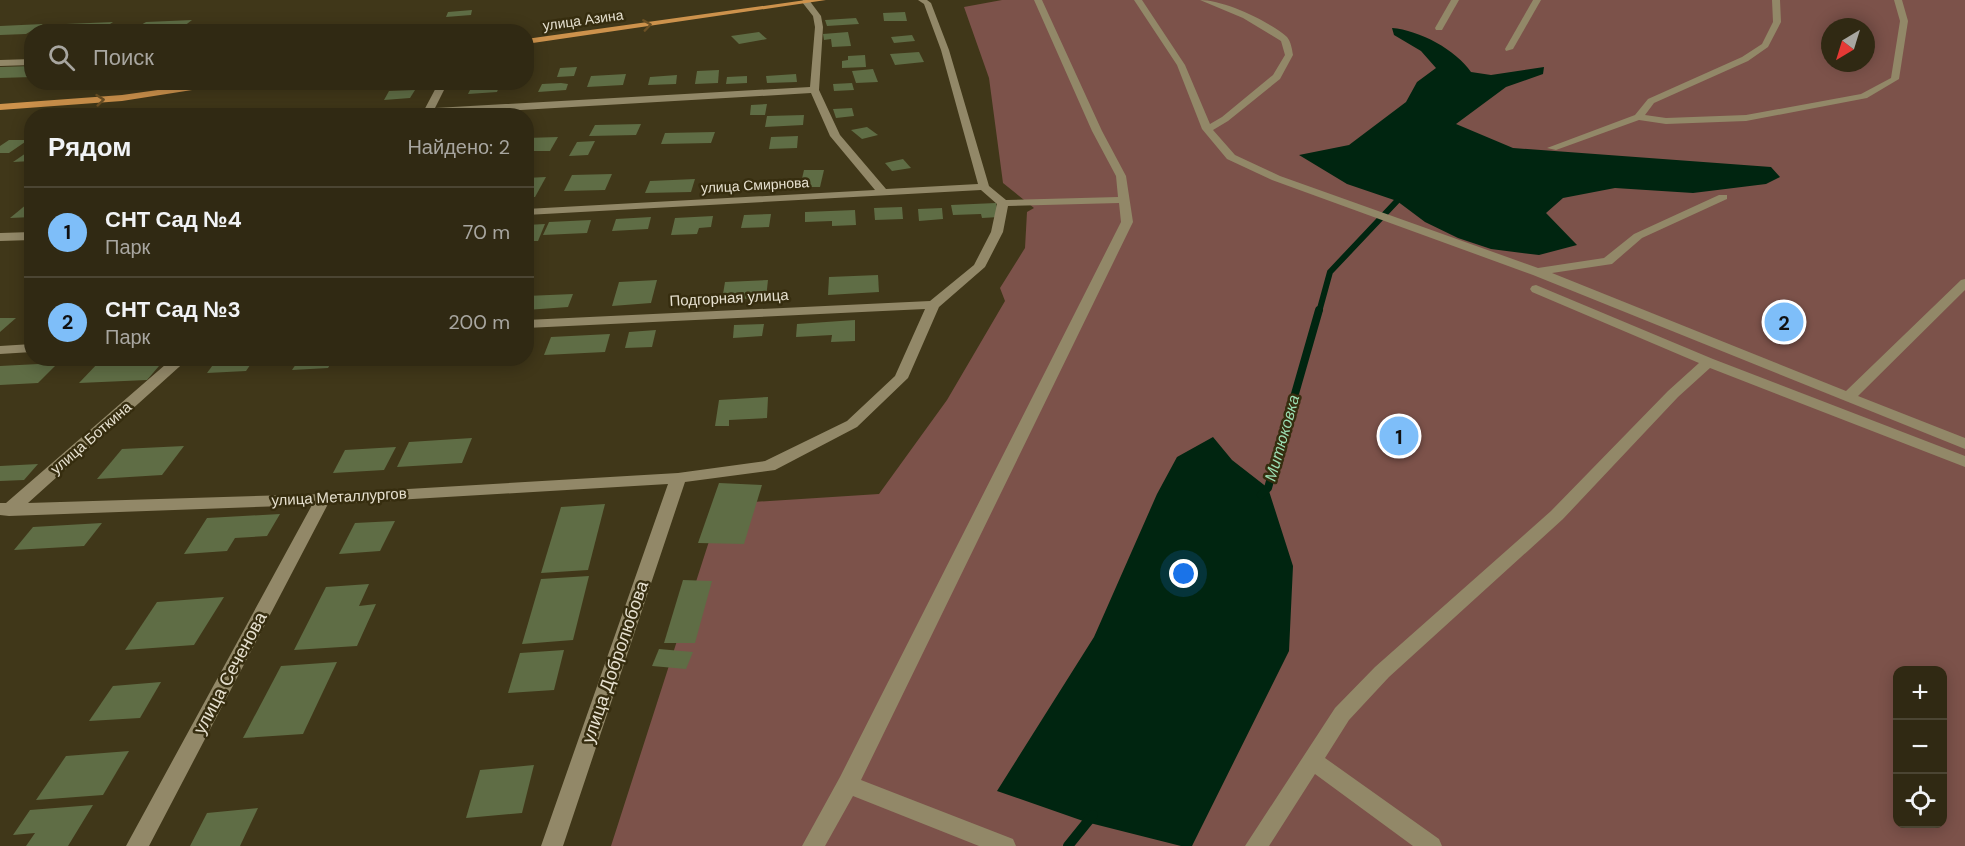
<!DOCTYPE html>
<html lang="ru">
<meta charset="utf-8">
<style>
body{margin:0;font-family:"DM Sans",sans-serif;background:#3c3521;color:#f1f3f6}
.controls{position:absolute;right:18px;bottom:18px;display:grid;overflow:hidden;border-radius:12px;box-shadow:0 3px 15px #0003}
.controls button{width:54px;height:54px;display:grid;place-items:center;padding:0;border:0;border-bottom:2px solid #4b4533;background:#302913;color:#f1f3f6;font:30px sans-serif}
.compass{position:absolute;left:1821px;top:18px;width:54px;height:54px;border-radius:50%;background:#302913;box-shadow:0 3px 15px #0003;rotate:218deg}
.you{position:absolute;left:1184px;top:574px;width:21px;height:21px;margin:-15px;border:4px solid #fff;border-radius:50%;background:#1a73e8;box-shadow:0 0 0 9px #1a73e833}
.badge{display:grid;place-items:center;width:39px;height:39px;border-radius:50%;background:#7ebef9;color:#111;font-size:20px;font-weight:700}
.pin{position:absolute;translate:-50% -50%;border:3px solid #fff;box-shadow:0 2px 6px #0006}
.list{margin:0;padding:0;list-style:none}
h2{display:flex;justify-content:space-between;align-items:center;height:78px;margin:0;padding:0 24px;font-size:26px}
h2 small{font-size:20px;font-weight:400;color:#a8a6a0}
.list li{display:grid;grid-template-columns:39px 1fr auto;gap:18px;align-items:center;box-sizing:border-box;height:90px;padding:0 24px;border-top:2px solid #4b4533}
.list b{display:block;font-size:22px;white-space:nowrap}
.list p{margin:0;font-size:20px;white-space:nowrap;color:#a8a6a0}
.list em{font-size:20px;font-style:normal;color:#a8a6a0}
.icon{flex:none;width:33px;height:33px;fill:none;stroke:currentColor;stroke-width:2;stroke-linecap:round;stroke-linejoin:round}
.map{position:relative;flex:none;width:1965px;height:846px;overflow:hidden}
.search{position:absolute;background:#302913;box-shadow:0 3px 15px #0003;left:24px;top:24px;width:510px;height:66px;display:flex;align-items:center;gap:15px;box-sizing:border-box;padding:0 21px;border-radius:24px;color:#a8a6a0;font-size:22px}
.panel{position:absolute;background:#302913;box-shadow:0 3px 15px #0003;left:24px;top:108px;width:510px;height:258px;border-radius:24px}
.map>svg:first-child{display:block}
.green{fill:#7c524a;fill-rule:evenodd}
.water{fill:#002510}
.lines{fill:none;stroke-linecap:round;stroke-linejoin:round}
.stream-far2{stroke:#002510;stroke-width:6}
.stream-far1{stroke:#002510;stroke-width:8}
.stream{stroke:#002510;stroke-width:10}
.building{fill:#5f6d45}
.minor{fill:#928868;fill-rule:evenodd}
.major{fill:#cd924c;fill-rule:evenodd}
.oneway{stroke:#6b5024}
.labels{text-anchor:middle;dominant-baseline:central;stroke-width:5;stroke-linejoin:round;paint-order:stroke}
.far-street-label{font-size:14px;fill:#e6e0cf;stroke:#362d0f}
.street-label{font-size:15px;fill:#e6e0cf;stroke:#362d0f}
.water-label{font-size:16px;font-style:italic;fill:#9bdeb2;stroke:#362d0f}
.near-street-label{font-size:18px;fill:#e6e0cf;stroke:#362d0f}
</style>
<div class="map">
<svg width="1965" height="846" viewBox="0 0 1965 846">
<rect width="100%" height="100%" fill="#403719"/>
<path class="green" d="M1002,0H1965V846H611L721,504L879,494L947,400L1005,301L1000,288L1025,248L1027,212L1034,208L1003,183L989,78L964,7ZM1830,27H1866V63H1830ZM1898,670H1942V824H1898Z"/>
<g class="water">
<path d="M1392,28C1419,30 1456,50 1471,72L1491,75L1544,67L1543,74L1506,87L1456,124L1513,148L1771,167L1780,177L1766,184L1693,193L1615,188L1563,198L1546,213L1577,245L1539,255L1491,249L1458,238L1425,222L1397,201L1347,184L1299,155L1349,145L1406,102L1417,82L1436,68L1421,51L1394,35Z"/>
<path d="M1213,437L1232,460L1268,488L1293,566L1289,651L1192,846H1181L1086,822L997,791L1094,637L1157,494L1177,457Z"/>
</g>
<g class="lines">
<path class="stream-far2" d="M1319,312L1330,272L1397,201"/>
<path class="stream-far1" d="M1261,495L1268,488L1319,310"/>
<path class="stream" d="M1068,846L1093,815"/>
</g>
<g class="building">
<path d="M472,10L471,15L446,17L448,12Z"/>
<path d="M905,12L907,21H884L883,13Z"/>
<path d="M856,18L859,24L827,26L825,20Z"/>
<path d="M192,20L179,30L131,31L146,22Z"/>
<path d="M113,22L98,32H53L66,24Z"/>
<path d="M43,24L26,34L0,35V26Z"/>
<path d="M759,32L767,39L739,44L731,36Z"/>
<path d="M848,32L851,46L832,47L831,39L824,40L823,34Z"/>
<path d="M912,35L915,41L894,43L891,37Z"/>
<path d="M919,52L924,62L895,65L890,54Z"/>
<path d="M865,55L866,67L842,68V61L848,60V56Z"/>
<path d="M32,66V77L0,78V67Z"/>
<path d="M577,67L574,76L557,77L560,68Z"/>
<path d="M873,69L878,82L856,83L852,71Z"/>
<path d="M719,70L718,83L695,84L697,71Z"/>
<path d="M626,74L623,85L587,87L591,76Z"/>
<path d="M796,74L797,82L767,83L766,76Z"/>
<path d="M677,75L676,84L648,85L650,77Z"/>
<path d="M747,76V83L726,84L727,77Z"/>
<path d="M474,82H501L497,92L468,94Z"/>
<path d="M561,83L568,84L566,90L538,92L542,84Z"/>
<path d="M852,83L854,90L834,91L833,84Z"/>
<path d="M415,90L410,98L384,100L389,91Z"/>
<path d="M767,104L765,115H750L751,105Z"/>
<path d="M852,108L854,116L836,118L833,109Z"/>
<path d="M804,115L803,125L765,127L767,116Z"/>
<path d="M641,124L636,135L589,136L595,125Z"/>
<path d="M867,127L878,135L862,139L851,130Z"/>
<path d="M715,132L711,143L661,144L665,133Z"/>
<path d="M798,136L797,148L769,149L771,137Z"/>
<path d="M558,137L550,151H526V138Z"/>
<path d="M9,140H28L9,153H0V146Z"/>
<path d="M595,141L588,155L569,156L577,142Z"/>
<path d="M29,151H32V161L13,162Z"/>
<path d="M903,159L911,168L892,171L885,163Z"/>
<path d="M804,170H824L820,187H800Z"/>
<path d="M612,174L605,190L564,191L572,175Z"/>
<path d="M546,177L535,197H526V178Z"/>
<path d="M695,179L691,192L645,193L650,181Z"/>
<path d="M996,203L999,217L982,218L981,214L953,215L951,205Z"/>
<path d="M27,204H32V217L10,218Z"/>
<path d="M902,207L903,219L875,220L874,208Z"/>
<path d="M942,208L943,219L919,221L918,209Z"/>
<path d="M855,210L856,225L832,226V221L805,222V212Z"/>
<path d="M771,214L769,227L741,228L744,215Z"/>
<path d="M713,216L711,227L699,228L697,234L671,235L675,218Z"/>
<path d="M651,217L648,229L612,231L616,219Z"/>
<path d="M591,220L587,233L543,235L549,222Z"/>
<path d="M545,224L538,241H526V225Z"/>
<path d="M878,275L879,292L828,295L829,277Z"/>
<path d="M657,280L651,303L612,306L619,282Z"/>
<path d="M768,280L766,298L722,300L725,282Z"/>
<path d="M573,294L568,307L526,310V296Z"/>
<path d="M0,318H16L0,332Z"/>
<path d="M855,320V341L831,342L832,335L796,337L797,324Z"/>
<path d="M764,324L762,336L733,338L734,325Z"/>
<path d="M656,330L652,347L625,348L629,332Z"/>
<path d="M610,334L605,352L544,355L551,337Z"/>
<path d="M218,358H255L246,371L207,373Z"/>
<path d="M300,358H334L328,368L292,370Z"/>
<path d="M386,358H418V360L384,362Z"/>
<path d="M165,359L147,380L79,383L99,362Z"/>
<path d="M58,363L38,383L0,385V366Z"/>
<path d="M768,397L767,418L729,420V426H715L719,400Z"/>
<path d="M472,438L462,463L397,467L409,442Z"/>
<path d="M184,446L162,475L97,479L122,449Z"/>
<path d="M396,447L384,470L333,473L345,450Z"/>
<path d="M38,464L24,480L0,481V466Z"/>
<path d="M719,483L762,485L744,544L698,543Z"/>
<path d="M605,504L588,570L541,573L561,507Z"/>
<path d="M280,514L267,536L235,538L227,551L184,554L207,518Z"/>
<path d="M395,521L380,551L339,554L355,523Z"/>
<path d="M102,523L84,546L14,550L33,527Z"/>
<path d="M589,576L573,640L522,644L541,579Z"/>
<path d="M683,580L712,581L695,643H664Z"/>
<path d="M369,584L359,606L376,604L357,646L294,650L326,587Z"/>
<path d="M224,597L194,645L125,650L157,602Z"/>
<path d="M659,649L693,652L686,669L652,666Z"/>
<path d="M564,650L554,690L508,693L520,653Z"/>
<path d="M337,662L303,734L243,738L281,666Z"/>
<path d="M161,682L140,718L89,721L113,686Z"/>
<path d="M129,751L103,795L36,800L66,756Z"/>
<path d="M534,765L522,813L466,818L480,770Z"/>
<path d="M93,805L68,846H26L35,833L13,835L30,810Z"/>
<path d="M258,808L240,846H190L207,813Z"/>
</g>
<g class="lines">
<g class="minor">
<path d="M803,0H809L821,16L823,27L819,90L840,135L886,189L978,184L941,50L924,4L918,0H927L931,3L949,50L989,186L1006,200L1118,197L1116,176L1092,131L1034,0H1042L1102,131L1126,176L1133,222L861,780L1013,839L1016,846H979L853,796L825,846H802L840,777L1121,222L1119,203L1008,206L1003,232L985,267L939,307L908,378L857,427L775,470L685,482L563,846H541L668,484L328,504L149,846H126L312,505L9,516L0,515V503H6L173,358H189L28,503L323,494L678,473L765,461L847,421L895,376L925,309L526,328V320L930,301L974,265L991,232L997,204L981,190L526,215V209L875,190L830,136L811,93L421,116L439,82H448L435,108L810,87L815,27L813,16L802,2Z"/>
<path d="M1134,0H1142L1185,65L1210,124L1222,117L1273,75L1285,55L1281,41L1243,18L1200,0C1224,0 1269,21 1287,37C1291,42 1292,49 1293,55L1280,79L1228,121L1213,130L1235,155L1280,176L1538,268L1604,258L1634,234L1719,195H1727V199L1642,238L1612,264L1552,273L1846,391L1961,280L1965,279V290L1858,396L1965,438V449L1533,275L1272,180L1227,159L1202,129L1177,65Z"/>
<path d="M1451,0H1459L1442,30H1436L1435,28Z"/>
<path d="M1533,0H1541L1513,49L1506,51L1505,49Z"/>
<path d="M1772,0H1780L1781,22L1768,47L1748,61L1654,103L1645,115L1666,118L1746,115L1861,94L1891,78L1900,21L1894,0H1902L1908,21L1899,79L1867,98L1746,121L1666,124L1639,120L1556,150L1547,148L1635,115L1648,99L1742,57L1762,44L1773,22Z"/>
<path d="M32,59V65L0,66V60Z"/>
<path d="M32,232V240L0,241V233Z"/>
<path d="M1536,285L1713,359L1965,456V467L1710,368L1678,397L1563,519L1389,677L1349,720L1325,758L1439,839L1442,846H1413L1315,774L1269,846H1245L1335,708L1375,667L1551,511L1668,391L1699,363L1532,292L1530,289L1532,286Z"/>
<path d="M32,344V352L0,354V346Z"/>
</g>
<g class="major">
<path d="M806,0H826L526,44V39Z"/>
<path d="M215,82H243L122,101L0,110V104L122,95Z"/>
</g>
</g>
<defs><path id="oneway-chevron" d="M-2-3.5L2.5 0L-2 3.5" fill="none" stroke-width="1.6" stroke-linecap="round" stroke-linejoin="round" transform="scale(1.5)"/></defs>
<g class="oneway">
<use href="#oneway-chevron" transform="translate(647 25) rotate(-8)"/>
<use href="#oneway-chevron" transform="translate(100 100) rotate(-6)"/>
</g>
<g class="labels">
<g class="far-street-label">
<text transform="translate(583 20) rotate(-8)">улица Азина</text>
<text transform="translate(755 185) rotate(-3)">улица Смирнова</text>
</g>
<g class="street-label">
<text transform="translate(729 298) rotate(-3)">Подгорная улица</text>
<text transform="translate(91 438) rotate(-41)">улица Боткина</text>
<text transform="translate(339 497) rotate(-3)">улица Металлургов</text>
</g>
<g class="water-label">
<text transform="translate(1282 438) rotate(-74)">Митюковка</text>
</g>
<g class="near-street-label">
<text transform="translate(615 662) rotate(-71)">улица Добролюбова</text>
<text transform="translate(230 673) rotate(-62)">улица Сеченова</text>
</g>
</g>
</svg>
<div class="controls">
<button>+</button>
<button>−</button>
<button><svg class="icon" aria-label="locate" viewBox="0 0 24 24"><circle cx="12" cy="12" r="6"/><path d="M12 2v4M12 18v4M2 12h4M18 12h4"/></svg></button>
</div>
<svg class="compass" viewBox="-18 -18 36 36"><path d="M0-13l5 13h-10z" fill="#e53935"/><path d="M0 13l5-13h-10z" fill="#a8a6a0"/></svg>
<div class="you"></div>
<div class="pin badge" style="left:1399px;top:436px">1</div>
<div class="pin badge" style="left:1784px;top:322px">2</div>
<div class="search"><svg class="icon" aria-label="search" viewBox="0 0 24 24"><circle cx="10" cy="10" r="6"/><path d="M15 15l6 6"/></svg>Поиск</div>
<section class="panel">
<h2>Рядом<small>Найдено: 2</small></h2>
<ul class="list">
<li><span class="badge">1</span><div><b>СНТ Сад №4</b><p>Парк</p></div><em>70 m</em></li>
<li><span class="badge">2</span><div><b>СНТ Сад №3</b><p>Парк</p></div><em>200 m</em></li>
</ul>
</section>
</div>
